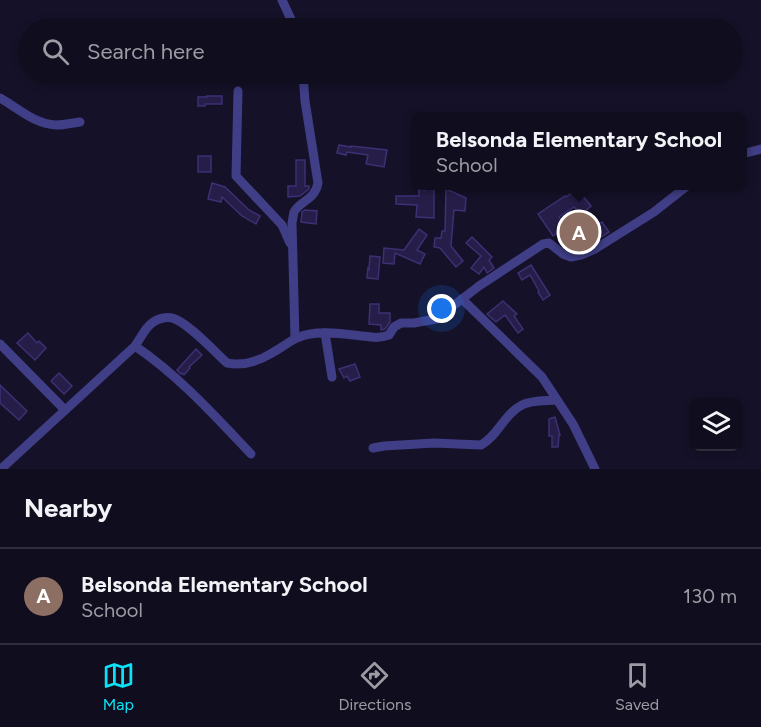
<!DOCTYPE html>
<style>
body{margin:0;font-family:Figtree,sans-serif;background:#191627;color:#f1f3f6}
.controls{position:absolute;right:18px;bottom:18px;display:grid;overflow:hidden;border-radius:12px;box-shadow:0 3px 9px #0003}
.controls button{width:54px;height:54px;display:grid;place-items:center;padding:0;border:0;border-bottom:2px solid #302d3c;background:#100d1e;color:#f1f3f6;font:30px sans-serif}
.you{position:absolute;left:442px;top:309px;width:21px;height:21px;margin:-15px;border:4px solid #fff;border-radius:50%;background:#1a73e8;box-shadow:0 0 0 9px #1a73e833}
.badge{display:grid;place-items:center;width:39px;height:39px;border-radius:50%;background:#0ce2f7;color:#fff;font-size:20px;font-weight:700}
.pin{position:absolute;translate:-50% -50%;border:3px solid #fff;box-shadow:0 2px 6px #0006}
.popup{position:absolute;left:411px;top:112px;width:336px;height:78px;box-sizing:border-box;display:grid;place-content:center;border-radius:12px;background:#100d1e;filter:drop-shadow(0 2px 4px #0005);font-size:20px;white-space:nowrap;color:#9c9ca4}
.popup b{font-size:22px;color:#f1f3f6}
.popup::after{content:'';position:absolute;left:50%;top:100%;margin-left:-12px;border:12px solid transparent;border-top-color:#100d1e}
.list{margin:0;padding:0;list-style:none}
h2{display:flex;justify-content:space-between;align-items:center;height:78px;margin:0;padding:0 24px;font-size:26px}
h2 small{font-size:20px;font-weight:400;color:#9c9ca4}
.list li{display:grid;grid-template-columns:39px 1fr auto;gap:18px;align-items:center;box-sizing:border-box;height:96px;padding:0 24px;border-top:2px solid #302d3c}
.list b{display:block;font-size:22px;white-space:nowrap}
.list p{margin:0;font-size:20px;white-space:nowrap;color:#9c9ca4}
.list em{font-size:20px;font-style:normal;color:#9c9ca4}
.icon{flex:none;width:33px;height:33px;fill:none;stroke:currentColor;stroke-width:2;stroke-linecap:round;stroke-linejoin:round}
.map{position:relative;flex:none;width:761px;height:469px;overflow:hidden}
.search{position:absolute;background:#100d1e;box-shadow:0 3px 9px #0003;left:18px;right:18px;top:18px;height:66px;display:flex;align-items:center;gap:15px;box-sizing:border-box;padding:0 21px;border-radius:33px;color:#9c9ca4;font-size:22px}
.sheet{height:174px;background:#100d1e}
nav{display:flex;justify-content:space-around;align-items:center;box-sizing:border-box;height:84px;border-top:2px solid #302d3c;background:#100d1e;font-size:16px;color:#9c9ca4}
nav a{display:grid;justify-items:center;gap:3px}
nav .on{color:#0ce2f7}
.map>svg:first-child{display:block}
.building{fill:#261e49;stroke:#3d3074;stroke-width:1.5}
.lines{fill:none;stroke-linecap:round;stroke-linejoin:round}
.minor{stroke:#403e86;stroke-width:9}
</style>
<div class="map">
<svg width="761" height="469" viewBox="0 0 761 469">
<rect width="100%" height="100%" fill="#151128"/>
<g class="building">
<path d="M207,96H222V104H205V106H198V97H207Z"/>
<path d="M339,145L351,147V146L387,150L384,167L366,164L368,155L347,152L346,155L337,153Z"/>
<rect x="198" y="156" width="13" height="16"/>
<path d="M296,160H305V186H309V189L300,196L288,197V186H296Z"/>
<path d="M212,183L225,187L249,210L260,216L256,224L242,216L222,197L221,202L208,199Z"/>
<path d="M425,186H434V218L416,217L417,205L396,204V196H419V189L425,190Z"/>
<path d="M446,189L466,198L465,211L454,210L451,246L463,261L456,267L440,248L434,247L435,238H441L442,231H445Z"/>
<path d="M577,189L591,206L581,215L574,207L559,217L566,227L553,236L538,214L565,196L566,197Z"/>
<path d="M305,210L317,211L316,224L301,222L302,212Z"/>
<path d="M586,214L595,226L602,222L609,232L592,243L581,248L576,239L578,238L569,226Z"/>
<path d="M419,229L427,235L417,250L425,254L420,264L395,253L394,264L383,263L384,248L404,250Z"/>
<path d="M472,237L492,257L489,260L494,268L487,273L484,267L479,274L471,268L481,256L466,243Z"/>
<path d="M370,256L380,257L378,279L367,278L368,268L369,269Z"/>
<path d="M531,265L550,295L543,300L538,292L539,291L530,275L522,280L518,273Z"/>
<path d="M503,301L517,314L514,316L523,329L518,333L505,315L496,322L487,314Z"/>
<path d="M370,304H379V313H390V322L385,329L381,330V325L369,324Z"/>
<path d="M28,333L37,343L39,341L46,348L35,360L17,343Z"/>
<path d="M196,349L202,355L189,367L190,368L184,375L182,373L181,374L177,370Z"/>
<path d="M355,364L360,377L350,381L347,376L344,378L339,369Z"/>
<path d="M59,373L72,386L64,394L51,381Z"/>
<path d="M0,385L27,411L19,420L0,403Z"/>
<path d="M555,417L560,435H559L558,447H552V436H549V419Z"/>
</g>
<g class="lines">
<g class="minor">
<path d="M282,0L295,28"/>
<path d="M238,91L236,176L282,225L290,243"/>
<path d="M0,98C18,108 34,124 56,125C64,125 72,123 80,122"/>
<path d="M742,154L761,149"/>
<path d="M462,299L542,377L573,424L595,469"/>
<path d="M325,333L332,377"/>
<path d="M295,338L292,223C293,219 293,215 294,212C301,200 315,200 318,183L305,101L303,74"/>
<path d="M0,344L65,410"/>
<path d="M135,346C179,376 214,415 251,454"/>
<path d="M373,448L384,446L434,443L481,445C498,436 504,414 522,405C532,400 545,401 556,400"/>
<path d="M1,469L135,346C140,339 145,328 152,323C158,318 168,316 175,319C190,325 214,351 227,363C243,366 259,361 272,353C285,346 295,336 310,334C326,331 345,334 362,336C374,337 377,339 389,335L394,327L401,323H414L436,319L479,286L543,244L549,243L563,254L571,257L581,255L595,249L654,212L687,186"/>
</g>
</g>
</svg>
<div class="controls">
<button><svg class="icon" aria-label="layers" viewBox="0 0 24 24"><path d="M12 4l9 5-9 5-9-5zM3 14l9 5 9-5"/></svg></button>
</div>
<div class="you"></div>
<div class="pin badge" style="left:579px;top:232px;background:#8d6e63">A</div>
<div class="popup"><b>Belsonda Elementary School</b>School</div>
<div class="search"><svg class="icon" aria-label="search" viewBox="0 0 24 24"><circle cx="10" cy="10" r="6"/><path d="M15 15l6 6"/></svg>Search here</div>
</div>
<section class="sheet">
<h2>Nearby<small></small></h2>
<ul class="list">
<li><span class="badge" style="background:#8d6e63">A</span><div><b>Belsonda Elementary School</b><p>School</p></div><em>130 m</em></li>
</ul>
</section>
<nav>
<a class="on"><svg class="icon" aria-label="map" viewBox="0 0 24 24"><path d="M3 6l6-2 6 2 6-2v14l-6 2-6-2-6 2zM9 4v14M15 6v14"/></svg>Map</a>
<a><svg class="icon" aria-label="directions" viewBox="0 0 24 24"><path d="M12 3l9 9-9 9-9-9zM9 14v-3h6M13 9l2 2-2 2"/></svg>Directions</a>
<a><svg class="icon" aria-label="saved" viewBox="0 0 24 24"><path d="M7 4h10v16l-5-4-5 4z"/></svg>Saved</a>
</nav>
